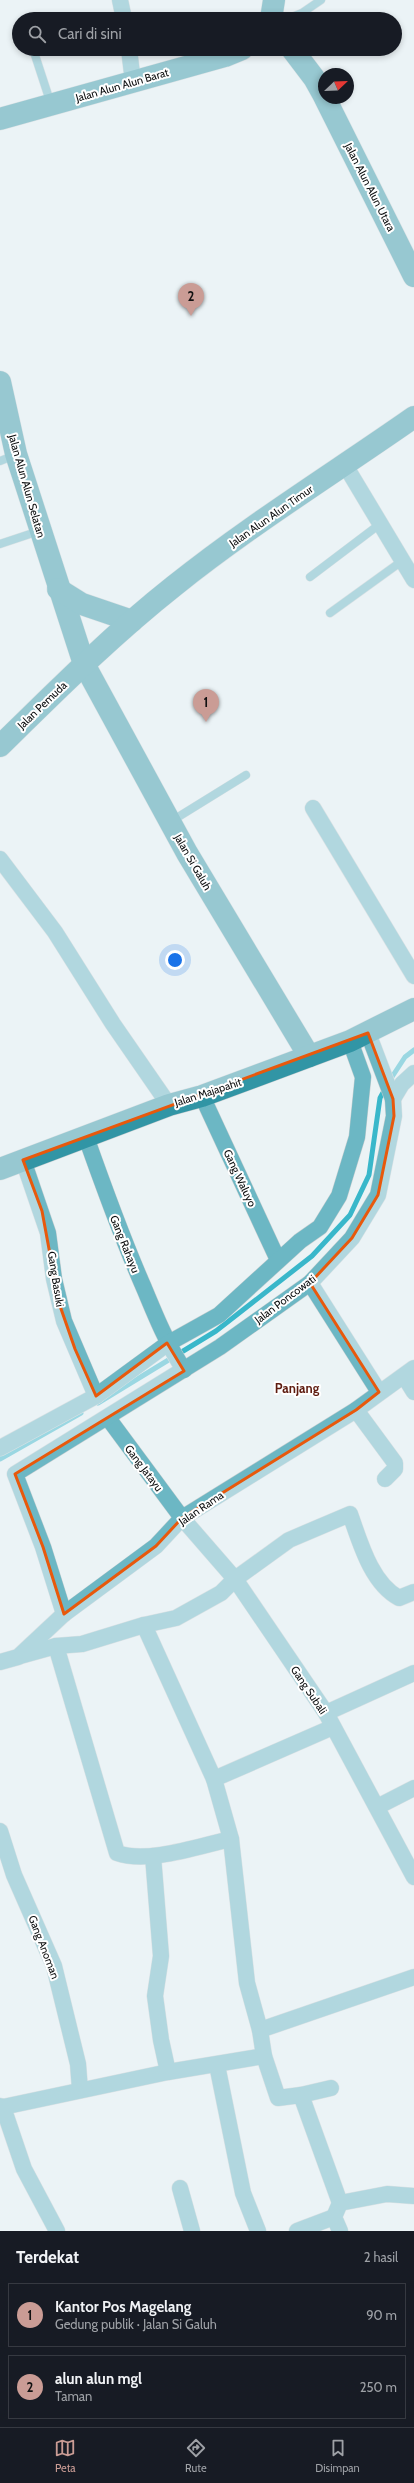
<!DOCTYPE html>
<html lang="id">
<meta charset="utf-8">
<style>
body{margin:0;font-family:Cabin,sans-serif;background:#242831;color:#f1f3f6}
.compass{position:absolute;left:318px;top:68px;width:36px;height:36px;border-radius:50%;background:#171b24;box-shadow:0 2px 6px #0003;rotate:67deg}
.you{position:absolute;left:175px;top:960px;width:14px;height:14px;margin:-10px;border:3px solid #fff;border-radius:50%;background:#1a73e8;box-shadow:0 0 0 6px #1a73e833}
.badge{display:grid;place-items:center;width:26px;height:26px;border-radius:50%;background:#ca9c95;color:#111;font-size:13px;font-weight:700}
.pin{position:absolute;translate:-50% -33px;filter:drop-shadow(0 1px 2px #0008)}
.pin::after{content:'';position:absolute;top:21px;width:14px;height:12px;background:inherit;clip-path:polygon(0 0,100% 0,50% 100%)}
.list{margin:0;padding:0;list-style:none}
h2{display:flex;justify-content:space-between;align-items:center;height:52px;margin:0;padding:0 16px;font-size:17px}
h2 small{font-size:13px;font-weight:400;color:#9ea1a6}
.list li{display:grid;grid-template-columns:26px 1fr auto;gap:12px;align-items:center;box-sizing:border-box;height:64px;margin:0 8px 8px;padding:0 8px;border:1px solid #363941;border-radius:0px}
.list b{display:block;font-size:15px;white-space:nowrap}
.list p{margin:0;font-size:13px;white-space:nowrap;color:#9ea1a6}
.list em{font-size:13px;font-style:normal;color:#9ea1a6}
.icon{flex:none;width:22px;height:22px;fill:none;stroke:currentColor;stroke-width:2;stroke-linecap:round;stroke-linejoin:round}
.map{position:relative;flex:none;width:414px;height:2231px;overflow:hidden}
.search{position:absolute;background:#171b24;box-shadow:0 2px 6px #0003;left:12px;right:12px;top:12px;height:44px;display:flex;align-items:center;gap:10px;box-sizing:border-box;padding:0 14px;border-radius:22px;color:#9ea1a6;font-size:15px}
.sheet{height:196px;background:#171b24}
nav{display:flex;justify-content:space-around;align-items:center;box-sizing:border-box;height:56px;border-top:1px solid #363941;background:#171b24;font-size:11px;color:#9ea1a6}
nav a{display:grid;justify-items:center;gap:2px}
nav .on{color:#ca9c95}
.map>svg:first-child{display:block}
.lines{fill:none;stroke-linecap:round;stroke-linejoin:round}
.stream{stroke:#39b7ca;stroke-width:5}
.lane-casing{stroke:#c7ced0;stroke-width:9}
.street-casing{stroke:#c7ced0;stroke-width:17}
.secondary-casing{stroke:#c7ced0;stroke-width:23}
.lane{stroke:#6cb7c4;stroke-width:8}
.street{stroke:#6cb7c4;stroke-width:16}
.secondary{stroke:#3195a5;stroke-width:22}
.marked{fill:none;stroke:#e8590c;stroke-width:3;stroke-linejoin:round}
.labels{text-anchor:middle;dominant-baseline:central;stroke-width:4;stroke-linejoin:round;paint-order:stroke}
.street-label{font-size:11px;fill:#0b0d0e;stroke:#fff}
.quarter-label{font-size:13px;font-weight:bold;fill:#5e1c10;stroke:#fff}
</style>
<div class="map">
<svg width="414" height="2231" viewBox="0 0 414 2231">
<rect width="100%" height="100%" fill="#ebf3f5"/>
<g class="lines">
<g class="stream">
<path d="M390,1080L405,1057L414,1050"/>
<path d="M98,1403L216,1331L312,1256L350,1215L369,1175L380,1098L385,1089"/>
<path d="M0,1459L81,1413"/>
</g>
<g class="lane-casing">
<g id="lane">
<path d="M287,19L302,13L321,0"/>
<path d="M33,49L51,104"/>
<path d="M0,461L15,455"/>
<path d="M0,544L39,531"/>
<path d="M310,577L380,524"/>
<path d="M330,613L402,561"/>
<path d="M170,822L246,775"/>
</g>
</g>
<g class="street-casing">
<g id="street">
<path d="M120,0L124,19"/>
<path d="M129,49L133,82"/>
<path d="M345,465L414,580"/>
<path d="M313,808L414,976"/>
<path d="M0,859L55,932L113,1024L169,1105"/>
<path d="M202,1096L278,1260"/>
<path d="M393,1099L402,1084L414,1073"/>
<path d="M86,1137C104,1188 122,1238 144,1288C156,1317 167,1344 184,1370"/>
<path d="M23,1160L48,1233L54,1279L64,1321L96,1396"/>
<path d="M310,1283L379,1392"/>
<path d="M404,1376L414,1392"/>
<path d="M356,1410L395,1463V1469L385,1479"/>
<path d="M108,1418L182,1518L235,1579L326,1713L414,1877"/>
<path d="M0,1448L96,1396L167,1344L219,1315L300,1241L320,1227L339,1196L357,1137L363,1077L350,1041"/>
<path d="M64,1614L43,1547L15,1474L220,1347L310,1283L352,1238L378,1195L394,1116L393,1099L368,1033"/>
<path d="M144,1625L214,1779L231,1839L247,1983L260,2030L264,2056L278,2098L301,2095L340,2203"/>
<path d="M56,1646L117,1853C148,1864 199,1846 231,1839"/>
<path d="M20,1656L56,1646L82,1644L144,1625L176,1618L221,1593L235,1579L289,1540L350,1514C360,1542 371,1583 399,1598L414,1592"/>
<path d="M0,1662L18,1657L64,1614L156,1546L182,1518L356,1410L414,1368"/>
<path d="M326,1713L414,1673"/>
<path d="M214,1779L333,1727"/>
<path d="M377,1807L414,1788"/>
<path d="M0,1831L14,1875L54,1966L78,2064L80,2090"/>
<path d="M153,1856L161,1956L155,1996L161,2040L168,2072"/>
<path d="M260,2030L414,1977"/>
<path d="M217,2065L243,2193L258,2231"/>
<path d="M301,2095L331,2088"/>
<path d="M0,2106L3,2107L168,2072L264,2056"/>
<path d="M3,2107L24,2169L57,2231"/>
<path d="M180,2188L192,2231"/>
<path d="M297,2231L334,2217"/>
<path d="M340,2231L334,2217L340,2203L387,2194L414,2196"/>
</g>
</g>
<g class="secondary-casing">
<g id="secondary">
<path d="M271,19L274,0"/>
<path d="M292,49L314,78L324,96"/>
<path d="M325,98L414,276"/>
<path d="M0,119L225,56L242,49"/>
<path d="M0,382L16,454L84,664L187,853L309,1056"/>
<path d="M58,589L82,604L132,621"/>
<path d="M0,746C56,691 112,635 174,586C250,525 334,473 414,417"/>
<path d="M0,1169L169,1105L202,1096L350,1041L414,1009"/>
</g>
</g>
<use href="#lane" class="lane"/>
<use href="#street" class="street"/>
<use href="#secondary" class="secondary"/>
</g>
<path d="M0 0H414V2231H0ZM368,1033L393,1099L394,1116L378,1195L352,1238L310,1283L379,1392L356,1410L182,1518L156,1546L64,1614L43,1547L15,1474L184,1371L167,1343L96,1396L75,1349L59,1303L42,1211L23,1160Z" fill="#ebf3f5" fill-opacity=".55" fill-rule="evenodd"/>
<path class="marked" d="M368,1033L393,1099L394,1116L378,1195L352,1238L310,1283L379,1392L356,1410L182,1518L156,1546L64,1614L43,1547L15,1474L184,1371L167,1343L96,1396L75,1349L59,1303L42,1211L23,1160Z"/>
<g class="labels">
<g class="street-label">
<text transform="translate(122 85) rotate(-16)">Jalan Alun Alun Barat</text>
<text transform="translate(370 187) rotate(63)">Jalan Alun Alun Utara</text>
<text transform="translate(27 486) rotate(74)">Jalan Alun Alun Selatan</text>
<text transform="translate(271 516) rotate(-35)">Jalan Alun Alun Timur</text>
<text transform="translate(42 705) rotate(-44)">Jalan Pemuda</text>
<text transform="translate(193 862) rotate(60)">Jalan Si Galuh</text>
<text transform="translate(208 1092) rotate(-18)">Jalan Majapahit</text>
<text transform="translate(240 1178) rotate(65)">Gang Waluyo</text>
<text transform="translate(125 1244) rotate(68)">Gang Rahayu</text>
<text transform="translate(56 1279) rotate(81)">Gang Basuki</text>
<text transform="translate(285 1299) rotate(-37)">Jalan Poncowati</text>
<text transform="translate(144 1468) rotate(53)">Gang Jatayu</text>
<text transform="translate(201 1508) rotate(-34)">Jalan Rama</text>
<text transform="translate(309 1690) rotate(56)">Gang Subali</text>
<text transform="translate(44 1947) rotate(69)">Gang Anoman</text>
</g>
<g class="quarter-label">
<text x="297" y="1388">Panjang</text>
</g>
</g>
</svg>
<svg class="compass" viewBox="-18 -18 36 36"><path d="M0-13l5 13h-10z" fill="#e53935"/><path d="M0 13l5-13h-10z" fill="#9ea1a6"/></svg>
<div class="you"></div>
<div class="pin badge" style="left:206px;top:722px">1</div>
<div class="pin badge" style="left:191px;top:316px">2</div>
<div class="search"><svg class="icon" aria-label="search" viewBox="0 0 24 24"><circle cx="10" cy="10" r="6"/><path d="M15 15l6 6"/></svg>Cari di sini</div>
</div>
<section class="sheet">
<h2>Terdekat<small>2 hasil</small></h2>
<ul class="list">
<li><span class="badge">1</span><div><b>Kantor Pos Magelang</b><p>Gedung publik · Jalan Si Galuh</p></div><em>90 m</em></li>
<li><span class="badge">2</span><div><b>alun alun mgl</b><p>Taman</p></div><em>250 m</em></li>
</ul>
</section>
<nav>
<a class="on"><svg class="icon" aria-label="map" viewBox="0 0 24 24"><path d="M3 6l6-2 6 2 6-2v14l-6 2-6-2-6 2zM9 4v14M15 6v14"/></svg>Peta</a>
<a><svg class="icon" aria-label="directions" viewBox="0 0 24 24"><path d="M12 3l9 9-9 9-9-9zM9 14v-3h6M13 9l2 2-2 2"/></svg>Rute</a>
<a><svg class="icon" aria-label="saved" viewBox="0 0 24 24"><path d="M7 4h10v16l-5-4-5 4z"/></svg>Disimpan</a>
</nav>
